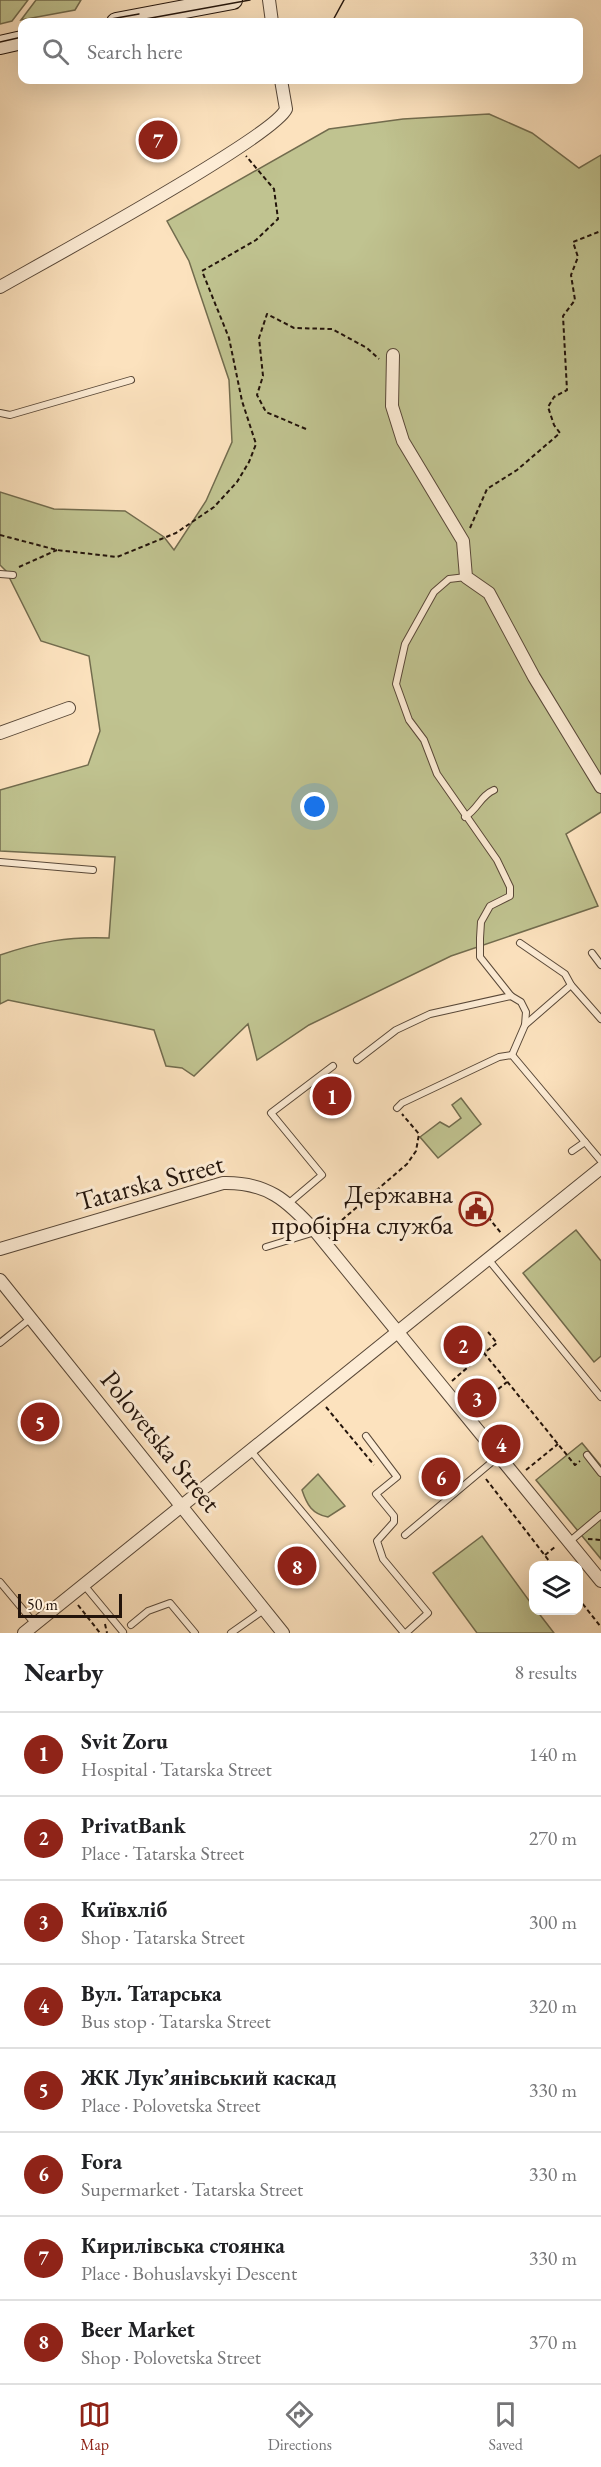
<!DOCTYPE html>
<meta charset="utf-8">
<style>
body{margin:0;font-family:"EB Garamond",serif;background:#f2f2f2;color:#202124}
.controls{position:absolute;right:18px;bottom:18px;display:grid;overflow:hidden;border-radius:12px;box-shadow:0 6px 24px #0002}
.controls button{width:54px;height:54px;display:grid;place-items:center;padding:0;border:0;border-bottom:2px solid #e0e0e0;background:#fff;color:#202124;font:30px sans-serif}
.scale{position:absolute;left:18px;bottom:15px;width:104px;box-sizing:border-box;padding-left:6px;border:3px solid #23140b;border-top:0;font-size:16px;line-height:21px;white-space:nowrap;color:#23140b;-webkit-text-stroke:4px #fdecd5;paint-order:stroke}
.you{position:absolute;left:315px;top:807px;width:21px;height:21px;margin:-15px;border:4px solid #fff;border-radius:50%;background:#1a73e8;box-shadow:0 0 0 9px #1a73e833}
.badge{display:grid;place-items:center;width:39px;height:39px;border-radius:50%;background:#8f2418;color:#fff;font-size:20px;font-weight:700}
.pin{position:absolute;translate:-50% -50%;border:3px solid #fff;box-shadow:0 2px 6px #0006}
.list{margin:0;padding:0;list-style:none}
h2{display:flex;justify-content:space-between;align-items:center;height:78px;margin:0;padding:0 24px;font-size:26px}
h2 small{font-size:20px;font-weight:400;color:#757577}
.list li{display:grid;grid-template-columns:39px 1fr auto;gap:18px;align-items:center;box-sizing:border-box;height:84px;padding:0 24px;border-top:2px solid #e0e0e0}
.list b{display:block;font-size:22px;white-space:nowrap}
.list p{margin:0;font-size:20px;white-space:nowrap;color:#757577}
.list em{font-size:20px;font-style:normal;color:#757577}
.icon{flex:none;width:33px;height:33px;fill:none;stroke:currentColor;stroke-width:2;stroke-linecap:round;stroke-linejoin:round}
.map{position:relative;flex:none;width:601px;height:1633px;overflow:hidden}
.search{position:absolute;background:#fff;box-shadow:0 6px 24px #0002;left:18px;right:18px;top:18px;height:66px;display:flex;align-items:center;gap:15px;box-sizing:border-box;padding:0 21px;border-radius:12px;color:#757577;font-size:22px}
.sheet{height:750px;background:#fff}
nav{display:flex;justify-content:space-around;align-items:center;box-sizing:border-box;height:84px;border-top:2px solid #e0e0e0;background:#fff;font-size:16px;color:#757577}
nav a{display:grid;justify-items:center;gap:3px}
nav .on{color:#8f2418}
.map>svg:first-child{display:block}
.green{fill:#c0c390;stroke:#726c4e;stroke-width:1.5}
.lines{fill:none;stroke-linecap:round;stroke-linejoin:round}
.lane-casing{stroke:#594838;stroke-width:8}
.street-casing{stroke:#594838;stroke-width:14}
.secondary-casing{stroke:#23140b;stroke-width:20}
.path{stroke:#23140b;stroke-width:2;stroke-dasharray:4.5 3;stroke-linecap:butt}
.lane{stroke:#fdecd5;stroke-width:6}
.street{stroke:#fdecd5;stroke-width:12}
.secondary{stroke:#fdecd5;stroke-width:18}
.tram{stroke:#23140b;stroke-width:1.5}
.labels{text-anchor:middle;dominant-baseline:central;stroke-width:6;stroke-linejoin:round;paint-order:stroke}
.street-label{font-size:27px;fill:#23140b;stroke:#fdecd5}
.poi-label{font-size:27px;fill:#23140b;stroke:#fdecd5;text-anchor:end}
</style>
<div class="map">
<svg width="601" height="1633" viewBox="0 0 601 1633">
<rect width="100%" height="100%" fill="#fce2be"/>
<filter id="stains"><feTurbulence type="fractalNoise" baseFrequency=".00333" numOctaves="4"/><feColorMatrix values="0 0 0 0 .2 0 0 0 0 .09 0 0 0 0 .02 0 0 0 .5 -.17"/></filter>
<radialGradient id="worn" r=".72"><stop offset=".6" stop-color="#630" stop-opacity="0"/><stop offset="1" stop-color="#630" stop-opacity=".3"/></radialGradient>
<g class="green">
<path d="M0,0H28L12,21L0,24Z"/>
<path d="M36,0H81L75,10L21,20Z"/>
<path d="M489,114L532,133L579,168L601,155V812L566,834L598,906L451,956L309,1025L257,1060L248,1024L194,1076L182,1068L166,1066L154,1030L8,1000L0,1004V955C39,942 68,936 109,938L115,857L0,851V790L88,765L100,731L89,656L41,641L6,571L0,565V492L54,509L125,511L164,537L174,550L206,501L232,442L229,380L189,261L167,221L329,129L403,119Z"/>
<path d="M461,1098L481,1124L438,1158L420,1137L440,1122L449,1127L461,1118L452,1105Z"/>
<path d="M576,1230L601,1261V1356L594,1362L523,1273Z"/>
<path d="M582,1443L601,1466V1559L536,1480Z"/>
<path d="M318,1474L345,1506L328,1517C312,1514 307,1505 302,1490Z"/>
<path d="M482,1536L533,1606L534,1610L537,1611L554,1633H477L433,1573Z"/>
</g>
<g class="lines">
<g class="lane-casing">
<g id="lane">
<path d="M0,413L10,415L131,380"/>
<path d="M0,574L13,575"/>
<path d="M466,577L449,579L434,592L405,644L396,684L409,720L424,740L437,774L497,860L510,887V896L490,906L481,922L480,938V957L511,996L521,1002L526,1012L525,1025L512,1055"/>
<path d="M465,817C479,808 480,796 494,790"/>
<path d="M0,862L93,870"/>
<path d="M520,943L565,974L571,985L601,1019"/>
<path d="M592,953L601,965"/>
<path d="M525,1025L571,985"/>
<path d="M512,1055L601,1161"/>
<path d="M357,1060L396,1030L430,1014L511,996"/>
<path d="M397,1108L402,1103L499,1057L512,1055"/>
<path d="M572,1151L585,1142"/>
<path d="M289,1203L322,1175L271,1113L333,1066"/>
<path d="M266,1247L315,1232"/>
<path d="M488,1259L601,1397"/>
<path d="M0,1343L31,1318"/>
<path d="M366,1436L397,1477L376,1494L394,1516V1522L377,1541L383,1559L428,1613L406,1633"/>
<path d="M250,1450L404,1633"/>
<path d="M587,1455L601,1473"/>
<path d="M405,1535L499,1456"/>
<path d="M569,1542L601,1515"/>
<path d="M0,1582L35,1624"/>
<path d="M84,1585L123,1632"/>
<path d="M131,1625L148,1611L170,1603L195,1633"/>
<path d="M231,1633L265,1609"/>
</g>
</g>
<g class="street-casing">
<g id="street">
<path d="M269,0L272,22"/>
<path d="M0,287C42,263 274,137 286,109L281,80"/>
<path d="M393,355L392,406L403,441L463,541L466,577L489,593L534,677L601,787"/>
<path d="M0,733L69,708"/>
<path d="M0,1249L223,1183C267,1182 287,1200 316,1232L601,1581"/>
<path d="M0,1280L283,1633"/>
<path d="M24,1633L601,1168"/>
</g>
</g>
<g class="secondary-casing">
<g id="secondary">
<path d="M116,22L233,0"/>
<path d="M0,45L22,40"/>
</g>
</g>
<g class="path">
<path d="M306,429L266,412L257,395L263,376L259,338L267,314L294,328L332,329L367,348L379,359"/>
<path d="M470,528L487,489L517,470L560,433L554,425L548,407L554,397L567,390L563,316L575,300L571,275L578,257L573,242L601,231"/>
<path d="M0,535L57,550L117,557L176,533L214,507L237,482L249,462L256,444L242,401L229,338L202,271L256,240L278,219L274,189L246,156"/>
<path d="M19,567L57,550"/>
<path d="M488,1217L501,1233"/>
<path d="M342,1220L407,1164L416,1151L419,1134L402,1114"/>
<path d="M488,1332L497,1343L484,1353L575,1465L580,1461"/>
<path d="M452,1381L484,1353"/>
<path d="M326,1407L374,1465"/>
<path d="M475,1408L507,1382"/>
<path d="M526,1470L558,1444"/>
<path d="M486,1479L553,1566"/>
<path d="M588,1539L601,1540"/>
<path d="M545,1555L556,1546"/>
<path d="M578,1598L601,1627"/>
<path d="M78,1605L100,1633"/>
<path d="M105,1624L107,1633"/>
</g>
<use href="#lane" class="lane"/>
<use href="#street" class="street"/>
<use href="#secondary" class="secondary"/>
<g class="tram">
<path d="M94,22L139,14"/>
<path d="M129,22L250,0"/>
<path d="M332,22L344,0"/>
<path d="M0,42L22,37"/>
</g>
</g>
<defs>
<g id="civic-ring" transform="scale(1.725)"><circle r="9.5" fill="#fdecd5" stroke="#8f2418" stroke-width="1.5"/><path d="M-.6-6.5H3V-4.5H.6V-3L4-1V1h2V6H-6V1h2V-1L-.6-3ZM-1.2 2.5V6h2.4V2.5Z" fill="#8f2418"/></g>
</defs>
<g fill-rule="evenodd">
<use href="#civic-ring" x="476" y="1209"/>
</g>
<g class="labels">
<g class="street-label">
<text transform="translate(150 1182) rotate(-15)">Tatarska Street</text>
<text transform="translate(161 1441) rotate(51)">Polovetska Street</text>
</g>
<g class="poi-label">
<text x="453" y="1193">Державна<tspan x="453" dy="31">пробірна служба</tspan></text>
</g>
</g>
<rect width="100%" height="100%" filter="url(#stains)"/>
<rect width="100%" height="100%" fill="url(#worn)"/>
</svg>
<div class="controls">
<button><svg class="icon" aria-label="layers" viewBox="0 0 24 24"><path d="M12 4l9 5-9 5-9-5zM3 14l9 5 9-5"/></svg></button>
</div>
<div class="scale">50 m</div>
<div class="you"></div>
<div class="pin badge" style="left:332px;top:1096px">1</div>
<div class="pin badge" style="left:463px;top:1345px">2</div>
<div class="pin badge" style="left:477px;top:1398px">3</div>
<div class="pin badge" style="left:501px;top:1444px">4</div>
<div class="pin badge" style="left:40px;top:1422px">5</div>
<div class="pin badge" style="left:441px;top:1477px">6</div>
<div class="pin badge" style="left:158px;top:140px">7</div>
<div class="pin badge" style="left:297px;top:1566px">8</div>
<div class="search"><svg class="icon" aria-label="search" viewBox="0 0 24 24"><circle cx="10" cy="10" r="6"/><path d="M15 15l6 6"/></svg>Search here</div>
</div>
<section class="sheet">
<h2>Nearby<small>8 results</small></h2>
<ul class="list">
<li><span class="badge">1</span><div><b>Svit Zoru</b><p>Hospital · Tatarska Street</p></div><em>140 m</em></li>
<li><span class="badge">2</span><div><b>PrivatBank</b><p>Place · Tatarska Street</p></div><em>270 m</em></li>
<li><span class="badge">3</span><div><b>Київхліб</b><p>Shop · Tatarska Street</p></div><em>300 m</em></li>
<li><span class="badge">4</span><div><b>Вул. Татарська</b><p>Bus stop · Tatarska Street</p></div><em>320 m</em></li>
<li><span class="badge">5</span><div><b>ЖК Лук’янівський каскад</b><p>Place · Polovetska Street</p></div><em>330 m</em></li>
<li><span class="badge">6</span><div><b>Fora</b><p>Supermarket · Tatarska Street</p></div><em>330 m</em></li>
<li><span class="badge">7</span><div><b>Кирилівська стоянка</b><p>Place · Bohuslavskyi Descent</p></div><em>330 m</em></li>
<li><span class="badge">8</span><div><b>Beer Market</b><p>Shop · Polovetska Street</p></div><em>370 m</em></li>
</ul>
</section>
<nav>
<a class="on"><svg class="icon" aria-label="map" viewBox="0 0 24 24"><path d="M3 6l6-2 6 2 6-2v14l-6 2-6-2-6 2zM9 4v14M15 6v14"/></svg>Map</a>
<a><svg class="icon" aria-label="directions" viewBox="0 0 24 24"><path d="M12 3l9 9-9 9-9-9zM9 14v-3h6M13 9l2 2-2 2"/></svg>Directions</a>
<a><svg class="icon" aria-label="saved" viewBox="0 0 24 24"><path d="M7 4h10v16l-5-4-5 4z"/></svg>Saved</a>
</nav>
